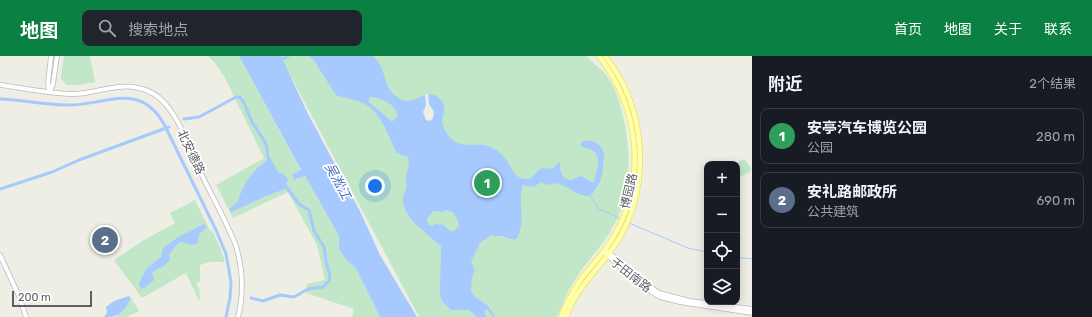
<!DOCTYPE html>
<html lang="zh">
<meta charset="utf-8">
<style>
body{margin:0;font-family:Rubik,"Noto Sans SC",sans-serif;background:#20242c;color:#f1f3f6}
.controls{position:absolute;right:12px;bottom:12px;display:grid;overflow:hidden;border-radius:8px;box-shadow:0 2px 10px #0003}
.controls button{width:36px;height:36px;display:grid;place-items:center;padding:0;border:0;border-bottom:1px solid #363941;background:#171b24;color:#f1f3f6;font:20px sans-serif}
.scale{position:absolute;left:12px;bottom:10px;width:80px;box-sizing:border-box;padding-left:4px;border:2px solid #5d5f65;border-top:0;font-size:11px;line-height:14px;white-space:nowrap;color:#5d5f65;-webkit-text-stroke:3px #fff;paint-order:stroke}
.you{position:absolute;left:375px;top:130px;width:14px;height:14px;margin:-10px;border:3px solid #fff;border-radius:50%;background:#1a73e8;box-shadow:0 0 0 6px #1a73e833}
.badge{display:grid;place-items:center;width:26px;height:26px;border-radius:50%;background:#0b8043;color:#fff;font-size:13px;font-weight:700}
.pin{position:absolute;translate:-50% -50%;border:2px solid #fff;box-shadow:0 1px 4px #0006}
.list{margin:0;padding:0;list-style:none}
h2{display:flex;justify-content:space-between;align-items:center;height:52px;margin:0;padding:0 16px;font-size:17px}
h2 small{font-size:13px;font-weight:400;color:#9ea1a6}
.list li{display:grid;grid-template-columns:26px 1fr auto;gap:12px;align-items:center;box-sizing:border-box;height:56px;margin:0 8px 8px;padding:0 8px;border:1px solid #363941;border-radius:8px}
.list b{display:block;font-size:15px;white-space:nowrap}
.list p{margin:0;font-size:13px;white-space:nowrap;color:#9ea1a6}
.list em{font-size:13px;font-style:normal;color:#9ea1a6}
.icon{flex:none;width:22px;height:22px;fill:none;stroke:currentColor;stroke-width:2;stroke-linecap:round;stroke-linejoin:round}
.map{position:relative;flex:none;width:752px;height:261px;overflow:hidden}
header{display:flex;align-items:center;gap:24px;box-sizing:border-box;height:56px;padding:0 20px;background:#0b8043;color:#fff}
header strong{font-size:19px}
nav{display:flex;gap:22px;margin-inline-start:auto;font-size:14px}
.search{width:280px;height:36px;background:#20242c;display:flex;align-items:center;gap:10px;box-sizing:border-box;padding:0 14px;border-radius:8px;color:#9ea1a6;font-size:15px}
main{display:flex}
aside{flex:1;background:#171b24}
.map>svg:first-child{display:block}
.green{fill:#c2e6c8}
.water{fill:#a6c9fe;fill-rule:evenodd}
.pier{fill:#efeee5}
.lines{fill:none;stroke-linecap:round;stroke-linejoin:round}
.stream{stroke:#a6c9fe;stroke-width:1}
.canal{stroke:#a6c9fe;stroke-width:3}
.secondary-casing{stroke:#b8bac1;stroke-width:5.5}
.primary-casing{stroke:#f0e05d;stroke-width:6}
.secondary{stroke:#fff;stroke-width:4}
.primary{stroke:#fefeab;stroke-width:4.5}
.labels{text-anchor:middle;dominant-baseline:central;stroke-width:3.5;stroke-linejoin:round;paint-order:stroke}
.street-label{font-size:12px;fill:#5d5f65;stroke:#fff}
.water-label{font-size:13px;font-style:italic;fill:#476ec3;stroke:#fff}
</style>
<header>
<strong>地图</strong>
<div class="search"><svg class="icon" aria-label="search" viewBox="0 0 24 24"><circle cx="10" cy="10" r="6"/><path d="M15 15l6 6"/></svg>搜索地点</div>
<nav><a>首页</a><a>地图</a><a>关于</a><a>联系</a></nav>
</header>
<main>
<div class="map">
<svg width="752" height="261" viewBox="0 0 752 261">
<rect width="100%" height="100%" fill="#efeee5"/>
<g class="green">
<path d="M64,0H90L95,26L80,29H67L61,23Z"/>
<path d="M208,0H239L301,115L295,124L305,120L339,180V190L347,205L355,211L380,261H352L354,253L306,237L307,228L325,224L317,189L288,136L233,162L216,129L264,102L224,20L215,7Z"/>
<path d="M280,0H587C592,7 601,12 606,19C617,33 622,54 625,70C632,107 630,144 610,176C598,195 582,211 571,230C565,240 562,251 557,261H419Z"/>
<path d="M745,103L751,112L750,116L737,122V108H732Z"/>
<path d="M195,144L210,175L212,174L220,191L225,206H210L200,209V226H197V231H199L200,243L199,245L186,217L142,242L114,204L144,184L175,167L170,157Z"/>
<path d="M131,242L139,255L126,261H116L123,256Z"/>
</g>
<g class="water">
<path d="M239,0H281L307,56L360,155L380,199L417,261H380L355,211L347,205L339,193V180L305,120L294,124L292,119L301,114Z"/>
<path d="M308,0H373C389,14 380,33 402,44C416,50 427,29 441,44C447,50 443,58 442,65C442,69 445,75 448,79C459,96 479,84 493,92C497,94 501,98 504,101C511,109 514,124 527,123C533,123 534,117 539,114C543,111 549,113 553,113L559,106L560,107V114L564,122L571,124L581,120L594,127C597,110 606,95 582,91L581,88L583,85C592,83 603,88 604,99C604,103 603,108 603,112C602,117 602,123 599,127C597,132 593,136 590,140C579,141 569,131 559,128C555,126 550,128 546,129L541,126L534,131L523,129C517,148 527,167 516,183C508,184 508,181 502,180C498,180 495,180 491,179L480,187L471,205L475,215L472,221L471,236L475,241L488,250L495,261H493L487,253L484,255L486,261H477L469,254H451L442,245L440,239L441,190C428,178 402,162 403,143C403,139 406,134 407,131C403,121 411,111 408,101L397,97C388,81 382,56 363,47C355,43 344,42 336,39L313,3ZM370,41C381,42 391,46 397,56V60L392,66L368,45ZM445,154L453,156L458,165L459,170L455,174L451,176L444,169L436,168L431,170L428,168L427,163L433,155L442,156Z"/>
<path d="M271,102L277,115L287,121L288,124L286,126L287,132L264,141L231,156L229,153L238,146C242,128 254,112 271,102Z"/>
<path d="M204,168L207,171L199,178L198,187L191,189L184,186L178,187L169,199L170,204L162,211L152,216L154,224L146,231L141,233L139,227L146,213L161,201L163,192L177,182Z"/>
<path d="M129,240L131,242C123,257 121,261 104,261L107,257L106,251L114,245Z"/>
</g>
<path class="pier" d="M428,38L429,48L434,56L433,62L430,65L426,64L423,56L426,49L425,39Z"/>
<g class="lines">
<g class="stream">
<path d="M590,140L599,153L621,163"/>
<path d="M629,167L688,192L707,196"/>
<path d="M737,201L752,203"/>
</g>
<g class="canal">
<path d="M279,5L288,0"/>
<path d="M0,43C21,44 43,48 65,49C105,51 138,23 164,68L216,174L226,198L231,226L230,242L226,261"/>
<path d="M184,63L199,61L236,41H240L244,47L252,66L266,88L269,107"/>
<path d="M0,133L52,116L79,104L169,71"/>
<path d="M251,242L263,245L280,239L294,241L308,233L323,231L329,225L330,219L326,206L324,191L314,175L309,154L299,148L285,129"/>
</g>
<g class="secondary-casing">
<g id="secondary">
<path d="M0,29C25,32 50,38 75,38C97,37 117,27 138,32C150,34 161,42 168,51C182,69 190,93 199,113C211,139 226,164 236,190C243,214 244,237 238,261"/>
<path d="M49,35L48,27L51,0"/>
<path d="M50,35L53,28L57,0"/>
<path d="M608,196L644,226L659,237L690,245L752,253"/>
<path d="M606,198L642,230L660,241L680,246L752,257"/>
<path d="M0,199L19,240L26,261"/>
</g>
</g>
<g class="primary-casing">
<g id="primary">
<path d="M561,261C566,248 573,235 581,223C591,210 602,199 611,185C648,126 640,54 599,0"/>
<path d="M566,261C576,231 601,211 617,186C652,130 646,51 605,0"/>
</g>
</g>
<use href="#secondary" class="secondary"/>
<use href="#primary" class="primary"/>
</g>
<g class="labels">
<g class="street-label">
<text transform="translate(191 96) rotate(65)">北安德路</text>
<text transform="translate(629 135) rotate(-77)">博园路</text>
<text transform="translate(631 219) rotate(38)">于田南路</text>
</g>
<g class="water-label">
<text transform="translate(338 125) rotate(62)">吴淞江</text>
</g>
</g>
</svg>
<div class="controls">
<button>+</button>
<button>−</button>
<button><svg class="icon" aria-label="locate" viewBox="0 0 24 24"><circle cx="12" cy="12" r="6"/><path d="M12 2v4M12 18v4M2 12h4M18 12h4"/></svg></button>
<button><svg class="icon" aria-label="layers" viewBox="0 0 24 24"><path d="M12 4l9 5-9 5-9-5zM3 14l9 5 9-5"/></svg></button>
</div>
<div class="scale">200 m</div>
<div class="you"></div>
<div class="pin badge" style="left:487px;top:127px;background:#2e9e5b">1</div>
<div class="pin badge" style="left:105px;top:184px;background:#5c6f8a">2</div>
</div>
<aside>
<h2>附近<small>2个结果</small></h2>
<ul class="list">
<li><span class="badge" style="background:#2e9e5b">1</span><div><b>安亭汽车博览公园</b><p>公园</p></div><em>280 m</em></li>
<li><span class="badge" style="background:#5c6f8a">2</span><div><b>安礼路邮政所</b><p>公共建筑</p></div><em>690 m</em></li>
</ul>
</aside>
</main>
